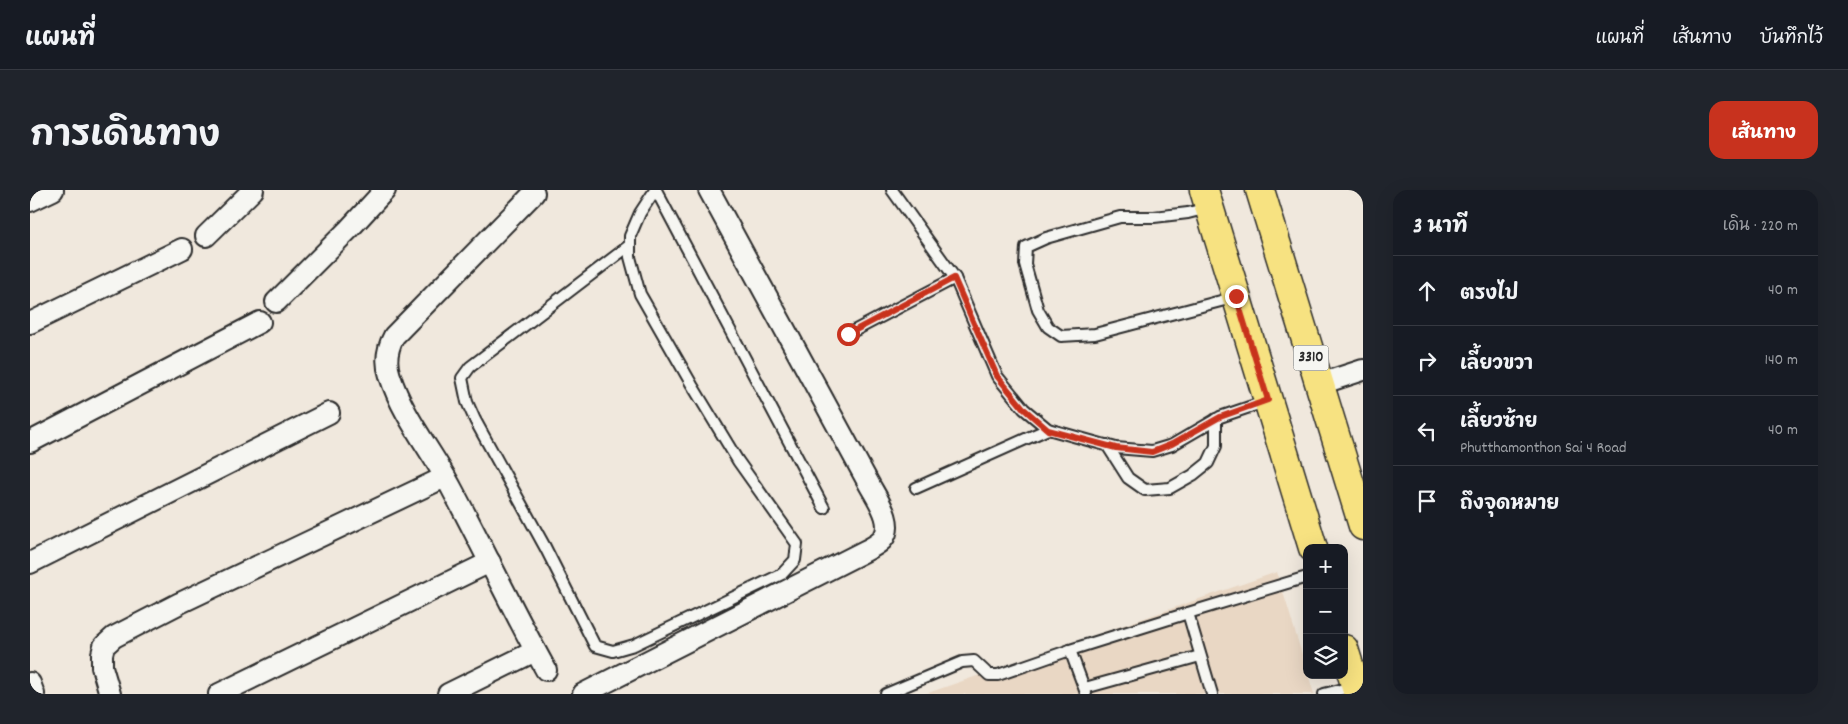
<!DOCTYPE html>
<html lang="th">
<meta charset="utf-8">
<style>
body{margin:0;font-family:Dekko,"Playpen Sans Thai",sans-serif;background:#20242c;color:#f1f3f6}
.controls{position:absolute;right:15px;bottom:15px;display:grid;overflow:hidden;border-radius:10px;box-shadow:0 5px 20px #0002}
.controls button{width:45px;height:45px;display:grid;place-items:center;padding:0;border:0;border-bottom:1px solid #363941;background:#171b24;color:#f1f3f6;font:25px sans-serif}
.stop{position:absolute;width:15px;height:15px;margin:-11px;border:4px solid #c8321e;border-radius:50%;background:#fff}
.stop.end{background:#c8321e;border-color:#fff;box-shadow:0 1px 5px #0008}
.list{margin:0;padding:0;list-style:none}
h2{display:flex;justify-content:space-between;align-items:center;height:65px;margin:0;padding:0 20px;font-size:21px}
h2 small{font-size:16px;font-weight:400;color:#9ea1a6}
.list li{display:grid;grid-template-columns:32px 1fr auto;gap:15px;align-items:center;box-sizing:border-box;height:70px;padding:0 20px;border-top:1px solid #363941}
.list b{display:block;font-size:19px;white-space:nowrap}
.list p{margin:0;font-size:16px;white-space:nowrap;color:#9ea1a6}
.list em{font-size:16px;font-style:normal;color:#9ea1a6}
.icon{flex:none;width:28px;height:28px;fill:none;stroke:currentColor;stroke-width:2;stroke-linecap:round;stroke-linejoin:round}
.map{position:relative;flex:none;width:1333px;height:504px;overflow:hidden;border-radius:15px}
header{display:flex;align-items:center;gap:30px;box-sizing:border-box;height:70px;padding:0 25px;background:#171b24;border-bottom:1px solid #363941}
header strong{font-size:24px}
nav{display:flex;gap:28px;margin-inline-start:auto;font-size:18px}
.intro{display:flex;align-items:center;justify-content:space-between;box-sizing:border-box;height:120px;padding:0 30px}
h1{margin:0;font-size:35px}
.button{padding:12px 22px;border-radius:15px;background:#c8321e;color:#fff;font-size:18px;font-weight:700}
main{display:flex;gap:30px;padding:0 30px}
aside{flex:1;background:#171b24;border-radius:15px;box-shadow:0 5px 20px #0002}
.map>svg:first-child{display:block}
.built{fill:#e9d7c4}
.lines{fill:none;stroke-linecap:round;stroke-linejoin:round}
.lane-casing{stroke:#2b2b2b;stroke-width:14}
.street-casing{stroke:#2b2b2b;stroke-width:24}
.primary-casing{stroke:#2b2b2b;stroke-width:31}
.lane{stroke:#f6f6f2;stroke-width:10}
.street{stroke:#f6f6f2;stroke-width:20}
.primary{stroke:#f7e281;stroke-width:28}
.route{stroke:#c8321e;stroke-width:6}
.labels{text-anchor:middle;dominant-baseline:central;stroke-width:4;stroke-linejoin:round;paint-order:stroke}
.shield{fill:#f6f6f2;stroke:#686867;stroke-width:1}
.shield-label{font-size:15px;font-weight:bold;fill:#2b2b2b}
</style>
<header>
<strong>แผนที่</strong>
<nav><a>แผนที่</a><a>เส้นทาง</a><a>บันทึกไว้</a></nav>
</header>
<div class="intro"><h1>การเดินทาง</h1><a class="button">เส้นทาง</a></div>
<main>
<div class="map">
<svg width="1333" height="504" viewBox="0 0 1333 504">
<rect width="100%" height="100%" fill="#f0e8dd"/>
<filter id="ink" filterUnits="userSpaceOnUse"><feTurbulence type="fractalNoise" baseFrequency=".02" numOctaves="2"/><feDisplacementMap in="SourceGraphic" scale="10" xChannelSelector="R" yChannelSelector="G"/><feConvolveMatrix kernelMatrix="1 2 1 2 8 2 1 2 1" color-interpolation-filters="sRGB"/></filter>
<g filter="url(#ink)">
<path class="built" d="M1247,382L1284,504H895Z"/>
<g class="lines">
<g class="lane-casing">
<g id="lane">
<path d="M626,0L794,318"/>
<path d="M862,0L925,88L967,186L994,219L1018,239L1086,258L1122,261L1142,255L1190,227L1237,211"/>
<path d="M1178,18L1158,23L1124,27H1090L1016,48L996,57L995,74L1008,120L1018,137L1031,146L1065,144L1206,107"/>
<path d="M600,55L440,177L432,188L437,212L445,230L515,357L565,456L583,461L604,455L752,384L765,370L767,354L708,271L662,195L610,104L600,67V46L610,23L625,0"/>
<path d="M818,144L925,88"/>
<path d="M1077,255L1098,288L1115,300L1140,298L1163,285L1178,273L1186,256V229"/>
<path d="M886,298L1018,239"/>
<path d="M1040,460L1056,503"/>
<path d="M1055,498L1170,466"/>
<path d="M856,504L932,472L944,471L959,485H968L1040,460L1158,423"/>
<path d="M1182,504L1158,423L1277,387"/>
<path d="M1294,504L1325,496"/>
</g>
</g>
<g class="street-casing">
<g id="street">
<path d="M504,3L364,146C357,159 355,172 360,186C373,227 402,261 422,299C454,359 483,421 516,480"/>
<path d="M0,11L23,0"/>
<path d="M176,46L223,0"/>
<path d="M246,112L319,39L355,0"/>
<path d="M0,133L152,59"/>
<path d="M1290,194L1333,180"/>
<path d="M0,252L230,132"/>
<path d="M0,373L299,223"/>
<path d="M0,493L4,504"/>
<path d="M80,504L72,477V464L74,456L84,447L150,413L415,287"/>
<path d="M189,504L460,372"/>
<path d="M418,504L505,461"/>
<path d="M553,504L835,361C841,358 848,354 852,350C866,334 847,309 839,294L679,0"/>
</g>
</g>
<g class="primary-casing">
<g id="primary">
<path d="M1174,0L1283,358"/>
<path d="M1230,0L1333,336"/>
<path d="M1314,459L1328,504"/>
</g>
</g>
<use href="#lane" class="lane"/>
<use href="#street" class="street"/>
<use href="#primary" class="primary"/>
</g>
</g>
<g class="lines" filter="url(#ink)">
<path class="route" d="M818,144L924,88L967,186L994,219L1018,240L1086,258L1122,262L1142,254L1190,227L1238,210L1206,106"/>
</g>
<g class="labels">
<rect class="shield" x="1263.5" y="155.5" width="35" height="25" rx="4"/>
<g class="shield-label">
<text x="1281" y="168">3310</text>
</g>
</g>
</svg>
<div class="controls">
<button>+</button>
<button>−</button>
<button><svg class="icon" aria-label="layers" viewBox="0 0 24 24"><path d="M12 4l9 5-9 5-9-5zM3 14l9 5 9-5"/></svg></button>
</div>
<div class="stop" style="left:818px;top:144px"></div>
<div class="stop end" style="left:1206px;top:106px"></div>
</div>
<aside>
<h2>3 นาที<small>เดิน · 220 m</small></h2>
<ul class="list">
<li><svg class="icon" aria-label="ahead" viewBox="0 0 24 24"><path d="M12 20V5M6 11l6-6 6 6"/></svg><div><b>ตรงไป</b></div><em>40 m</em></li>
<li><svg class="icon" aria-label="right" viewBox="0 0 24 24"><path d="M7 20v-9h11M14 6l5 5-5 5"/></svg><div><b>เลี้ยวขวา</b></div><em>140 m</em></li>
<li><svg class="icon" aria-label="left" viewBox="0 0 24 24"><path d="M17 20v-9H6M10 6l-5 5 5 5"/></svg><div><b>เลี้ยวซ้าย</b><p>Phutthamonthon Sai 4 Road</p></div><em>40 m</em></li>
<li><svg class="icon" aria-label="arrive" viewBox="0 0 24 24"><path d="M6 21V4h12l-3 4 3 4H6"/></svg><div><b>ถึงจุดหมาย</b></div></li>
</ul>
</aside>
</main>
